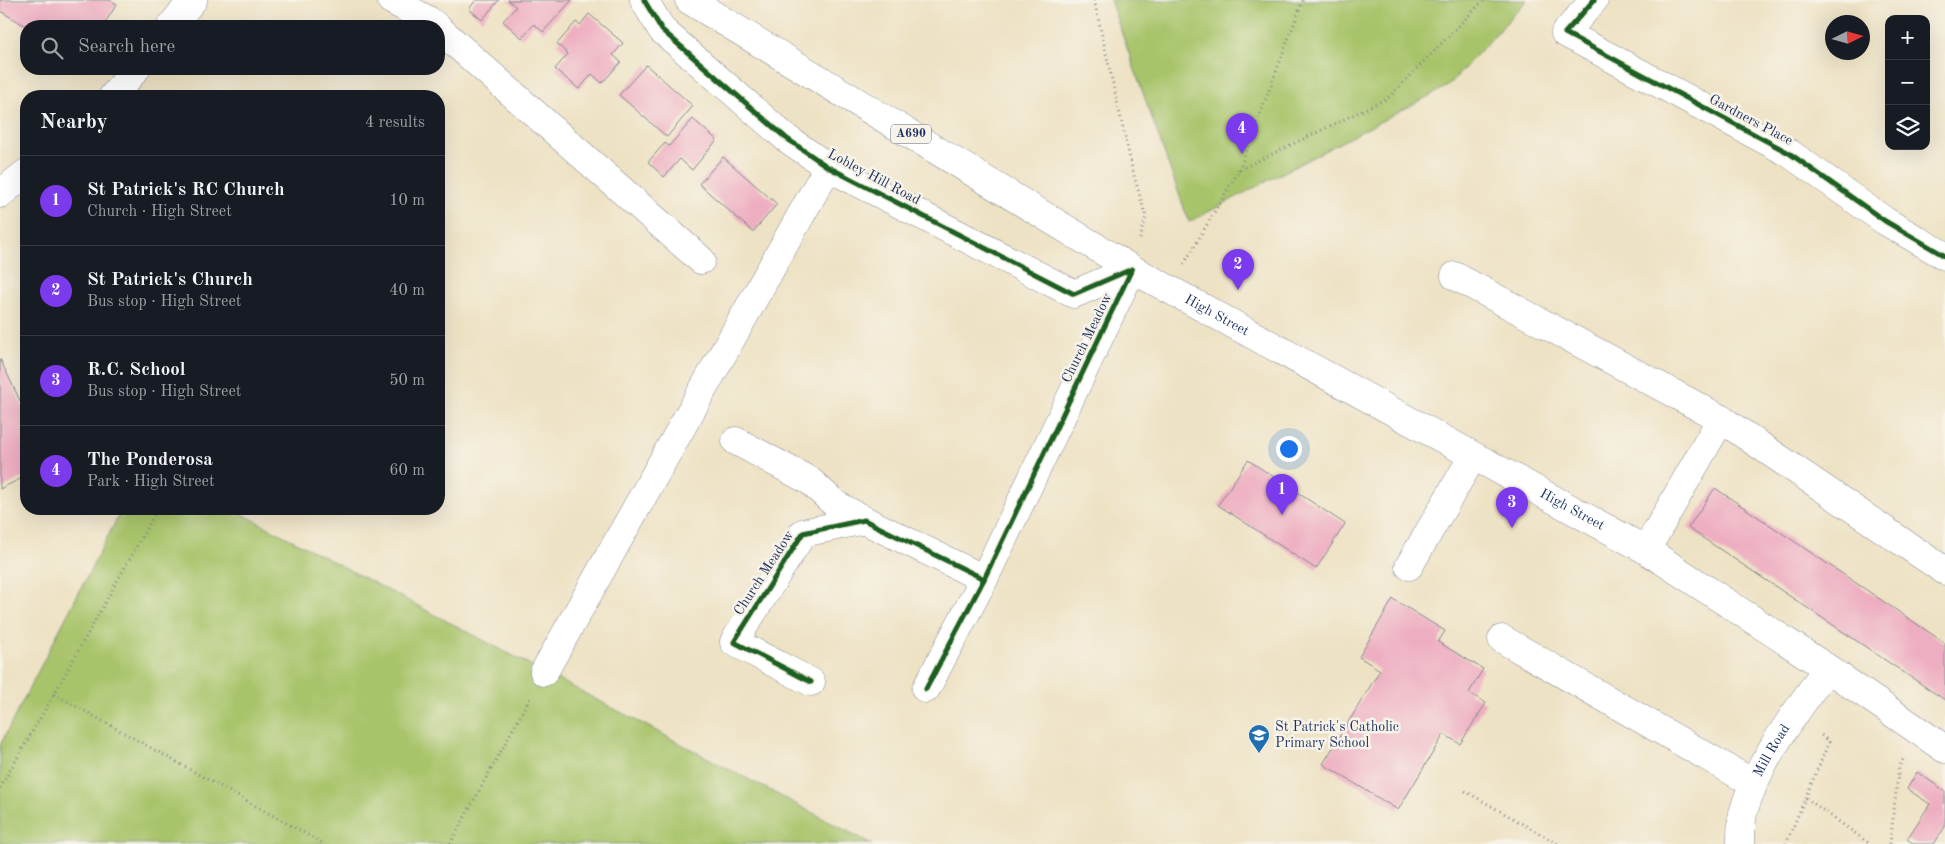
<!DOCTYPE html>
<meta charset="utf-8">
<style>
body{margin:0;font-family:"Old Standard TT",serif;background:#242831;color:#f1f3f6}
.controls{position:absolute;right:15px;top:15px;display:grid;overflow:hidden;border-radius:10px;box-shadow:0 5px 20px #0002}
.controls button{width:45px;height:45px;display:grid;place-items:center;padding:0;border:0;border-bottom:1px solid #363941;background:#171b24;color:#f1f3f6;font:25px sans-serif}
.compass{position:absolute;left:1825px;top:15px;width:45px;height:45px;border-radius:50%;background:#171b24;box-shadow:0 5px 20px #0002;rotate:85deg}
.you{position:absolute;left:1288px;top:448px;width:18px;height:18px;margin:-12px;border:4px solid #fff;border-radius:50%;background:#1a73e8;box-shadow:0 0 0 8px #1a73e833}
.badge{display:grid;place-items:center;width:32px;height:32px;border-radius:50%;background:#7c3aed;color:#fff;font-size:16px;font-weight:700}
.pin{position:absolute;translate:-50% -41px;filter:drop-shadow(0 1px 2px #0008)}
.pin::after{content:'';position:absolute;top:26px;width:18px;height:15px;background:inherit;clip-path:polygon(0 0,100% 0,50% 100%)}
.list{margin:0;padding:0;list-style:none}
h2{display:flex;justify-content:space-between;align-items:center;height:65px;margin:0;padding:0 20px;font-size:21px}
h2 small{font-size:16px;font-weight:400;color:#9ea1a6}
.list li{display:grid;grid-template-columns:32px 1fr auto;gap:15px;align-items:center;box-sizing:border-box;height:90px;padding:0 20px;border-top:1px solid #363941}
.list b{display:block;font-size:19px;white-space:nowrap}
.list p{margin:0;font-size:16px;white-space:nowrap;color:#9ea1a6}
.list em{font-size:16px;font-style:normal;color:#9ea1a6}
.icon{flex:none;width:28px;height:28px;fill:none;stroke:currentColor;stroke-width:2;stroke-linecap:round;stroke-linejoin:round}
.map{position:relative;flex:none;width:1945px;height:844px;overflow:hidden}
.search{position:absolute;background:#171b24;box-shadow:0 5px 20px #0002;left:20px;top:20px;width:425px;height:55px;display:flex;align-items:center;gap:12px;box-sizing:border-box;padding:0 18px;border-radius:20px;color:#9ea1a6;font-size:19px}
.panel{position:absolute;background:#171b24;box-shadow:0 5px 20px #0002;left:20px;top:90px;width:425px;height:425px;border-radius:20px}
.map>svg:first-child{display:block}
.green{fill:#a8c46b;stroke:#627a64}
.building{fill:#eeaec1}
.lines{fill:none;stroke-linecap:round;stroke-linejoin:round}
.minor-casing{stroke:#848891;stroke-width:29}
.major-casing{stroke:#848891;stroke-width:29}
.path{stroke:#848891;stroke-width:3;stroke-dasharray:1 4;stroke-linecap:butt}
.minor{stroke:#fff;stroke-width:28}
.major{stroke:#fff;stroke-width:28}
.cycleway-casing{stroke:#f7f3e8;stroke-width:8}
.cycleway{stroke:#1b5e20;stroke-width:5}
.labels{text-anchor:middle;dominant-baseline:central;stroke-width:5;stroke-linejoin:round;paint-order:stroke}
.shield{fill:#f7f3e8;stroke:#5d6a87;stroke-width:1}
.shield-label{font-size:12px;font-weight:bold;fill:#1b2f5e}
.street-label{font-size:14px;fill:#1b2f5e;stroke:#f7f3e8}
.poi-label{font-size:14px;fill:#1b2f5e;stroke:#f7f3e8;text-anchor:start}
</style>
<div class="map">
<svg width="1945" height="844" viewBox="0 0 1945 844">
<rect width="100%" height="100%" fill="#f7f3e8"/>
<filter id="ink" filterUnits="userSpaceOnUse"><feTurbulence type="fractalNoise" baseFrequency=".02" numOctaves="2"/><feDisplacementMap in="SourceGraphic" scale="10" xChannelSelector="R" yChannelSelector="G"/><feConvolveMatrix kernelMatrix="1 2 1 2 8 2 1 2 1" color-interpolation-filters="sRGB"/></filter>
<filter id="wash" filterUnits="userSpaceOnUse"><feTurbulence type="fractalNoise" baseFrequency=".0096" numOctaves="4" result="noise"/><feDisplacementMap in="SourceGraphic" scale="20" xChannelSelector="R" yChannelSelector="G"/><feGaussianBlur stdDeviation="1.12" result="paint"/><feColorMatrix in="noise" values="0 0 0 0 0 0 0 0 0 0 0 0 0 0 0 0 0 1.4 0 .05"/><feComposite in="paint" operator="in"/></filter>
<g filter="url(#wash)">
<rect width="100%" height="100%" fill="#eee2c4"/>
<g class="green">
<path d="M1110,0H1527L1448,86L1189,222Z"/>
<path d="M122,509H233L872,844H0V745Z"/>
</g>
<g id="blocks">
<g class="building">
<path d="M0,0H110L117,4L103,26H26L0,11Z"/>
<path d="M476,0H499L482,20L469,9Z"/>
<path d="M508,0H572L543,32L534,24L522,38L503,21L516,7Z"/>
<path d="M589,14L623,43L613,55L621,62L602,83L592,74L579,89L555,69L568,54L557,44L576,22L580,25Z"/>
<path d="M646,65L693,106L667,137L619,95Z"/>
<path d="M693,119L717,140L692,170L680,159L664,177L648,162L665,143L669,146Z"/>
<path d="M723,157L777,204L753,232L699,184Z"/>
<path d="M0,359L26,413V476L0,489Z"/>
<path d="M1248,460L1345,524L1316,569L1218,505Z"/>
<path d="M1715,488L1945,643V700L1688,528Z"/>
<path d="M1393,599L1445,631L1438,642L1483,669L1469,693L1486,703L1460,744L1444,734L1398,810L1323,764L1380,670L1359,657Z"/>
<path d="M1917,772L1945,791V827L1934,844H1914L1907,839L1930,804L1907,789Z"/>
</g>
</g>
</g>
<g filter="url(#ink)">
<use href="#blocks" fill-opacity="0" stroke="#848891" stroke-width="1"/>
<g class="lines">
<g class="minor-casing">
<g id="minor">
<path d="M391,0L428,20L436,26"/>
<path d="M644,0L662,30L786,138L828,167L1074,294L1132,269"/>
<path d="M1594,0L1565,33L1789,153L1885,221L1945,256"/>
<path d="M171,26L193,0"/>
<path d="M439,29L701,260"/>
<path d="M113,96L136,69"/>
<path d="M0,194L26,173"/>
<path d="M1455,276L1721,419L1945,571"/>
<path d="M736,441L810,481L835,504L864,520"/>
<path d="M1646,550L1721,419"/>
<path d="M1409,566L1473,456"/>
<path d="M1502,639L1753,783"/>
<path d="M544,672L828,167"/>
<path d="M811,682L734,642L803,533L864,520L984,579"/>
<path d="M926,689L984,579L1132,269"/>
<path id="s1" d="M1741,844C1741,834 1741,823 1743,813C1758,760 1796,713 1827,668"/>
</g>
</g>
<g class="major-casing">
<g id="major">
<path id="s2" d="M689,0L1132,269L1646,550L1827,668L1945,749"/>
</g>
</g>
<g class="path">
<path d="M1094,0L1133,172L1146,217L1140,239"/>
<path d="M1239,170L1303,0"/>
<path d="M1184,264L1239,170L1388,98L1484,0"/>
<path d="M154,515L54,694L324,844"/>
<path d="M0,788L54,694"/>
<path d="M1465,791L1558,844"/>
<path d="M1806,798L1870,844"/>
<path d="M450,844L531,696"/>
<path d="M1786,844L1829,742L1819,733"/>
<path d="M1890,844L1899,766L1904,758"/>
</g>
<use href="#minor" class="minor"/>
<use href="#major" class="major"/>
<g class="cycleway-casing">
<g id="cycleway">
<path d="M644,0L662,30L786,138L828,167L1074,294L1132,269"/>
<path d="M1594,0L1565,33L1789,153L1885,221L1945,256"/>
<path d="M811,682L734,642L803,533L864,520L984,579"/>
<path d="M926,689L984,579L1132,269"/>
</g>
</g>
<use href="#cycleway" class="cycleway"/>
</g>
</g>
<defs>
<g id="school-pin" transform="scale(1.125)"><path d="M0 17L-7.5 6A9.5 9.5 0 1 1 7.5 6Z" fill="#1f6fb2" stroke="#f7f3e8"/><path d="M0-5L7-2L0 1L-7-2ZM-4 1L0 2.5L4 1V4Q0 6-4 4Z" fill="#fff"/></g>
</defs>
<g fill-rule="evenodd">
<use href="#school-pin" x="1259" y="735"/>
</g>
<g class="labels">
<rect class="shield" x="891" y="124.5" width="40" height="19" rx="4"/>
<g class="shield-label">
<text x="911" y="134">A690</text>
</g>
<g class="street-label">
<text transform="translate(1751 120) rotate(28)">Gardners Place</text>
<text transform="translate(874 177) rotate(28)">Lobley Hill Road</text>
<text stroke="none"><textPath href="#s2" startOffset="615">High Street</textPath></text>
<text transform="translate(1087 338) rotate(-64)">Church Meadow</text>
<text stroke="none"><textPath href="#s2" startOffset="1020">High Street</textPath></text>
<text transform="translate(764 573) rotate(-57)">Church Meadow</text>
<text stroke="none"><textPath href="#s1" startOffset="100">Mill Road</textPath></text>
</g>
<g class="poi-label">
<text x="1275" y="727">St Patrick's Catholic<tspan x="1275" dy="16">Primary School</tspan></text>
</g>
</g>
</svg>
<div class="controls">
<button>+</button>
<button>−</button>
<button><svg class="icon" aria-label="layers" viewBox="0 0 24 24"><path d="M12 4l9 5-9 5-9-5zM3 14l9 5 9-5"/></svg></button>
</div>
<svg class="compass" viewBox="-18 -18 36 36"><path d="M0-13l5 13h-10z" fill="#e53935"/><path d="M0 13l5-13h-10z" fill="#9ea1a6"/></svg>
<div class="you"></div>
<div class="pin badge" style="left:1282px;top:515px">1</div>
<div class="pin badge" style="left:1238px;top:290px">2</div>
<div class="pin badge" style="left:1512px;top:528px">3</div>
<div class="pin badge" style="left:1242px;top:154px">4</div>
<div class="search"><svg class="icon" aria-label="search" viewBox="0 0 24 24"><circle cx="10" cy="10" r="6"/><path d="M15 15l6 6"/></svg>Search here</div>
<section class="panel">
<h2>Nearby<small>4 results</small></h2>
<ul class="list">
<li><span class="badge">1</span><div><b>St Patrick's RC Church</b><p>Church · High Street</p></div><em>10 m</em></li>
<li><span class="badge">2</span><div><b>St Patrick's Church</b><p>Bus stop · High Street</p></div><em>40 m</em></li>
<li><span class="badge">3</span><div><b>R.C. School</b><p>Bus stop · High Street</p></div><em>50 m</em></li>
<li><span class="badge">4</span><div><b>The Ponderosa</b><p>Park · High Street</p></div><em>60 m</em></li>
</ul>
</section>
</div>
